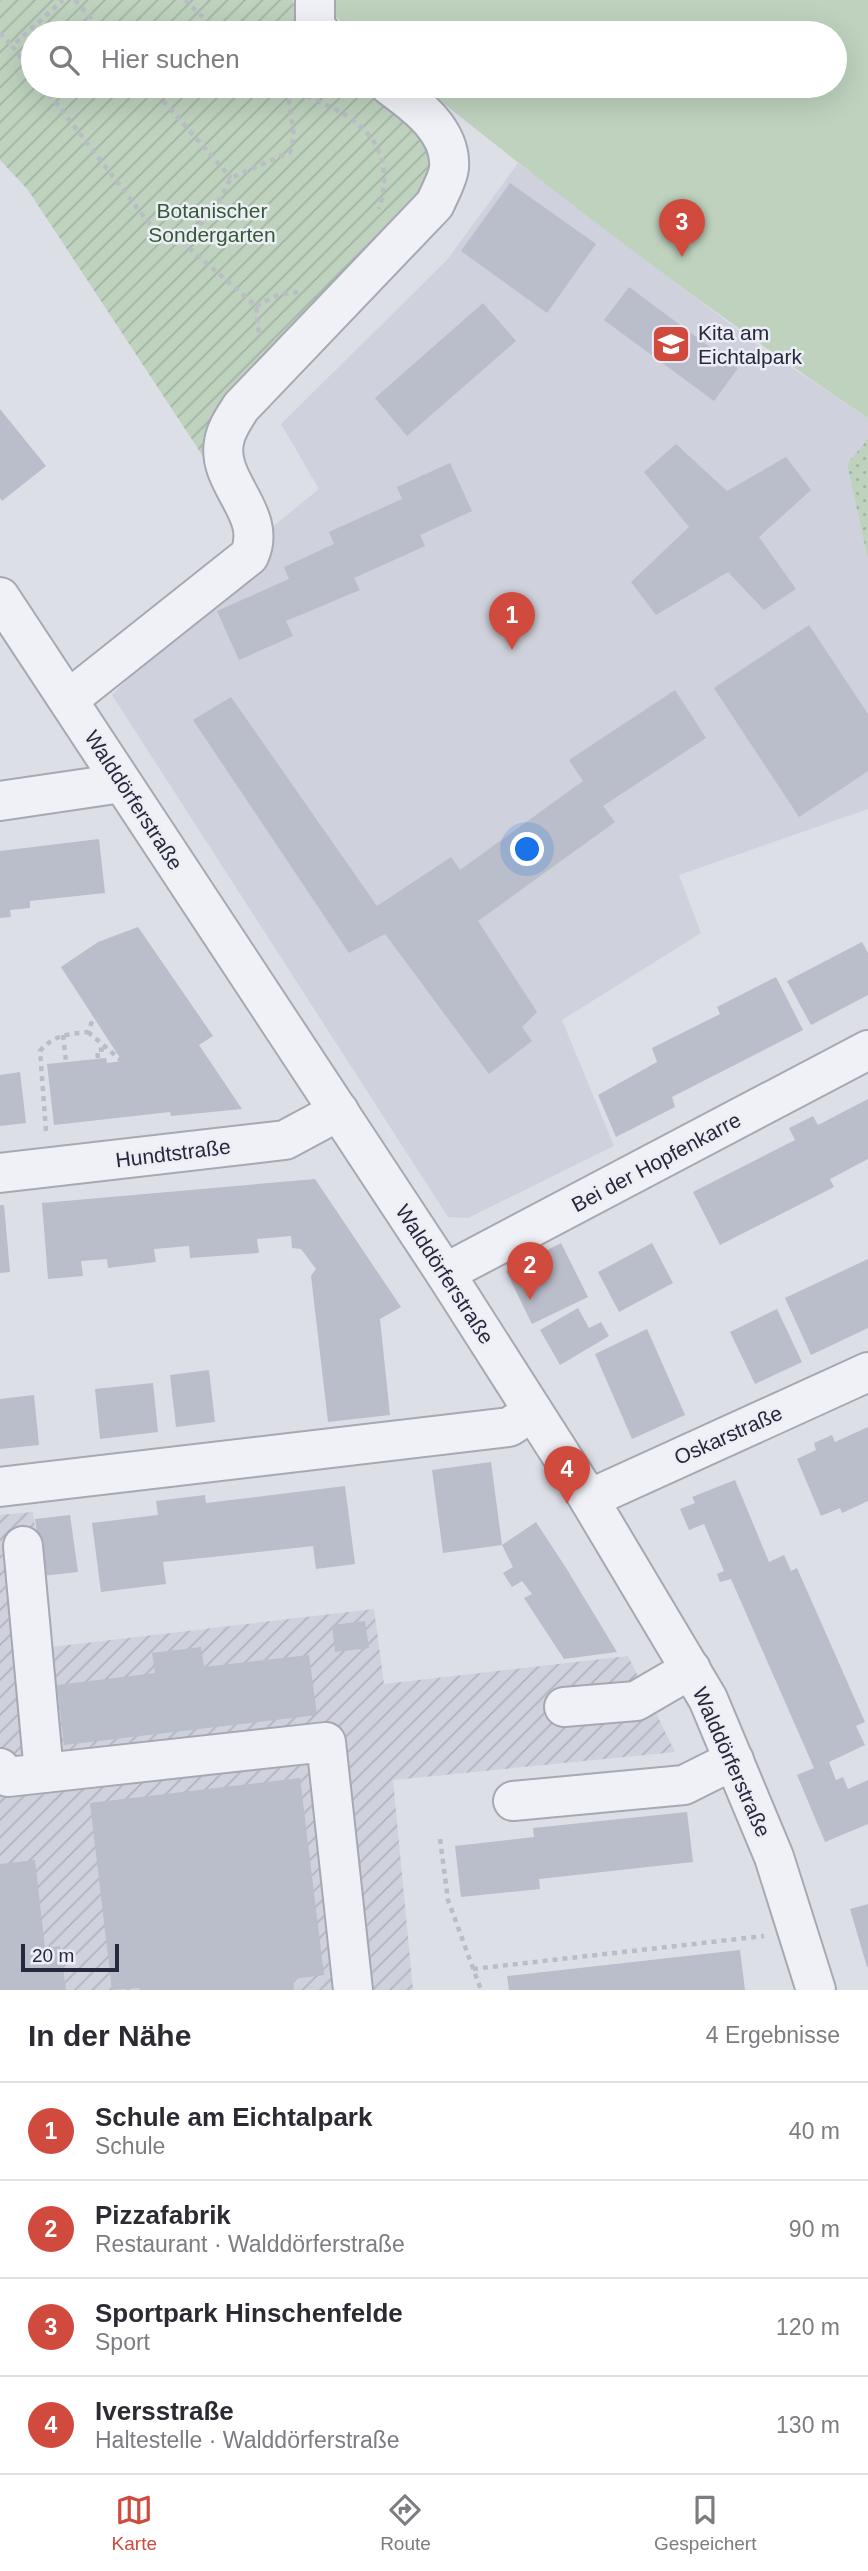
<!DOCTYPE html>
<html lang="de">
<meta charset="utf-8">
<style>
body{margin:0;font-family:Helvetica,sans-serif;background:#f7f7f7;color:#2b2b33}
.scale{position:absolute;left:21px;bottom:18px;width:98px;box-sizing:border-box;padding-left:7px;border:4px solid #26293e;border-top:0;font-size:19px;line-height:24px;white-space:nowrap;color:#26293e;-webkit-text-stroke:5px #edeef5;paint-order:stroke}
.you{position:absolute;left:528px;top:850px;width:24px;height:24px;margin:-18px;border:5px solid #fff;border-radius:50%;background:#1a73e8;box-shadow:0 0 0 10px #1a73e833}
.badge{display:grid;place-items:center;width:46px;height:46px;border-radius:50%;background:#d14a3e;color:#fff;font-size:23px;font-weight:700}
.pin{position:absolute;translate:-50% -58px;filter:drop-shadow(0 2px 4px #0008)}
.pin::after{content:'';position:absolute;top:37px;width:24px;height:21px;background:inherit;clip-path:polygon(0 0,100% 0,50% 100%)}
.list{margin:0;padding:0;list-style:none}
h2{display:flex;justify-content:space-between;align-items:center;height:91px;margin:0;padding:0 28px;font-size:30px}
h2 small{font-size:23px;font-weight:400;color:#7c7c81}
.list li{display:grid;grid-template-columns:46px 1fr auto;gap:21px;align-items:center;box-sizing:border-box;height:98px;padding:0 28px;border-top:2px solid #e1e1e2}
.list b{display:block;font-size:26px;white-space:nowrap}
.list p{margin:0;font-size:23px;white-space:nowrap;color:#7c7c81}
.list em{font-size:23px;font-style:normal;color:#7c7c81}
.icon{flex:none;width:38px;height:38px;fill:none;stroke:currentColor;stroke-width:2;stroke-linecap:round;stroke-linejoin:round}
.map{position:relative;flex:none;width:868px;height:1990px;overflow:hidden}
.search{position:absolute;background:#fff;box-shadow:0 7px 28px #0002;left:21px;right:21px;top:21px;height:77px;display:flex;align-items:center;gap:18px;box-sizing:border-box;padding:0 24px;border-radius:38px;color:#7c7c81;font-size:26px}
.sheet{height:483px;background:#fff}
nav{display:flex;justify-content:space-around;align-items:center;box-sizing:border-box;height:98px;border-top:2px solid #e1e1e2;background:#fff;font-size:19px;color:#7c7c81}
nav a{display:grid;justify-items:center;gap:4px}
nav .on{color:#d14a3e}
.map>svg:first-child{display:block}
.built{fill:#cfd1dc}
.industrial{fill:url(#industrial-furrows)}
.grass{fill:url(#grass-dots)}
.garden{fill:url(#garden-furrows)}
.pitch{fill:#bed2be}
.building{fill:#babdca}
.lines{fill:none;stroke-linecap:round;stroke-linejoin:round}
.minor-casing{stroke:#a6a8b4;stroke-width:42}
.path{stroke:#bbbdc6;stroke-width:4.5;stroke-dasharray:5 5;stroke-linecap:butt}
.minor{stroke:#f0f1f6;stroke-width:38}
.labels{text-anchor:middle;dominant-baseline:central;stroke-width:5;stroke-linejoin:round;paint-order:stroke}
.park-label{font-size:21px;fill:#335a35;stroke:#edeef5}
.poi-label{font-size:21px;fill:#26293e;stroke:#edeef5;text-anchor:start}
.street-label{font-size:21px;fill:#26293e;stroke:#edeef5}
</style>
<div class="map">
<svg width="868" height="1990" viewBox="0 0 868 1990">
<defs>
<pattern id="industrial-furrows" width="10" height="10" patternUnits="userSpaceOnUse" patternTransform="scale(1.75)"><rect width="10" height="10" fill="#cfd1dc"/><path d="M-1 1l2-2M0 10L10 0M9 11l2-2" fill="none" stroke="#b2b3be"/></pattern>
<pattern id="grass-dots" width="8" height="8" patternUnits="userSpaceOnUse" patternTransform="scale(1.75)"><rect width="8" height="8" fill="#bed2be"/><path d="M2 2h.1M6 6h.1" fill="none" stroke="#a3b4a4" stroke-width="1.8" stroke-linecap="round"/></pattern>
<pattern id="garden-furrows" width="10" height="10" patternUnits="userSpaceOnUse" patternTransform="scale(1.75)"><rect width="10" height="10" fill="#bed2be"/><path d="M-1 1l2-2M0 10L10 0M9 11l2-2" fill="none" stroke="#a3b4a4"/></pattern>
</defs>
<rect width="100%" height="100%" fill="#dddfe7"/>
<path class="built" d="M518,163L762,348L868,418V439L847,464L868,560V809L679,875L701,933L562,1020L614,1146L468,1218L448,1217L112,695L201,605L271,558L266,532L319,489L281,424L447,260Z"/>
<path class="industrial" d="M33,1512L51,1647L374,1609L384,1684L628,1656L675,1752L393,1780L413,1990H0V1515Z"/>
<path class="grass" d="M868,439V560L847,464Z"/>
<path class="garden" d="M0,0H293L300,29L305,33H33V86H368L428,136L430,192L210,467L28,190L0,160Z"/>
<path class="pitch" d="M315,0H868V418C714,315 566,202 422,86H835V33H356Z"/>
<g class="building">
<path d="M510,183L596,244L547,313L461,251Z"/>
<path d="M629,287L738,368L714,401L604,320Z"/>
<path d="M483,303L516,341L407,436L375,398Z"/>
<path d="M0,409L46,466L2,501L0,498Z"/>
<path d="M676,444L727,491L786,457L811,490L759,537L796,589L764,610L728,572L656,615L631,582L689,527L644,472Z"/>
<path d="M450,463L472,511L420,535L425,546L354,578L360,590L286,621L293,636L239,660L217,611L289,579L284,567L334,544L329,532L402,499L397,487Z"/>
<path d="M809,625L868,714V771L799,817L714,688Z"/>
<path d="M675,690L706,738L603,806L615,822L478,921L537,1012L522,1027L532,1041L489,1074L385,934L349,953L193,720L231,697L377,906L451,857L460,870L583,781L569,760Z"/>
<path d="M99,839L105,893L30,901V908L10,910L11,917L0,918V851Z"/>
<path d="M138,927L213,1036L199,1045L242,1109L171,1116L170,1112L54,1125L47,1064L106,1058L107,1063L122,1061L61,967L98,942Z"/>
<path d="M862,942L868,953V995L811,1025L787,981Z"/>
<path d="M776,977L803,1030L672,1097L675,1107L616,1137L598,1095L657,1062L652,1048L720,1014L717,1007Z"/>
<path d="M20,1072L26,1123L0,1126V1075Z"/>
<path d="M868,1099V1159L830,1179L834,1187L720,1245L693,1192L795,1140L789,1128L813,1116L818,1125Z"/>
<path d="M315,1179L401,1307L380,1319L390,1415L328,1422L311,1276L316,1269L301,1249L292,1248L291,1236L257,1239L259,1253L190,1258L189,1246L154,1249L156,1262L108,1268L107,1259L81,1261L83,1276L48,1279L42,1203Z"/>
<path d="M0,1205H4L10,1272L0,1273Z"/>
<path d="M561,1243L588,1297L532,1324L506,1271Z"/>
<path d="M652,1243L673,1283L619,1312L598,1272Z"/>
<path d="M868,1259V1328L811,1355L785,1298Z"/>
<path d="M578,1308L589,1328L601,1322L609,1336L560,1365L540,1330Z"/>
<path d="M777,1309L802,1362L755,1384L730,1332Z"/>
<path d="M647,1329L685,1415L632,1439L595,1354Z"/>
<path d="M209,1370L215,1422L176,1427L170,1375Z"/>
<path d="M153,1383L158,1432L100,1439L95,1389Z"/>
<path d="M34,1395L39,1445L0,1449V1399Z"/>
<path d="M868,1427V1501L842,1513L840,1508L821,1516L797,1459L816,1450L814,1443L832,1435L835,1442Z"/>
<path d="M491,1462L502,1545L443,1553L432,1470Z"/>
<path d="M735,1480L769,1562L784,1555L791,1571L797,1568L865,1722L856,1726L865,1745L829,1762L836,1780L843,1777L848,1789L868,1780V1824L825,1842L797,1775L814,1768L731,1579L720,1582L717,1574L724,1571L704,1524L689,1530L680,1509L695,1503L692,1497Z"/>
<path d="M345,1486L355,1564L316,1569L313,1546L212,1557L163,1562L166,1584L101,1592L92,1523L158,1515L156,1501L205,1495L206,1503Z"/>
<path d="M70,1515L78,1572L42,1576L35,1519Z"/>
<path d="M536,1522L568,1571L617,1652L564,1659L524,1598L532,1594L522,1581L512,1587L503,1573L513,1567L502,1545Z"/>
<path d="M365,1621L369,1648L335,1652L332,1625Z"/>
<path d="M201,1647L204,1667L309,1655L317,1715L64,1745L57,1685L155,1673L152,1653Z"/>
<path d="M300,1778L324,1975L293,1979L294,1990H140L139,1988L112,1990L90,1803Z"/>
<path d="M687,1812L693,1862L539,1879L540,1889L461,1897L455,1846L534,1837L533,1828Z"/>
<path d="M35,1860L45,1948L60,1946L66,1990H0V1864Z"/>
<path d="M868,1904V1967H867L850,1909Z"/>
<path d="M740,1950L745,1990H509L507,1976Z"/>
</g>
<g class="lines">
<g class="minor-casing">
<g id="minor">
<path d="M315,0V29L321,33"/>
<path d="M0,597L445,1273L584,1491L708,1699L774,1857L816,1990"/>
<path d="M69,699L249,556C269,514 216,483 224,442C226,429 234,418 241,407L435,204C439,194 448,179 449,168C452,131 416,105 390,86"/>
<path d="M0,801L122,783"/>
<path d="M0,1173L285,1140L339,1111"/>
<path d="M445,1273L868,1050"/>
<path d="M0,1487L509,1427L533,1412"/>
<path d="M589,1499L868,1372"/>
<path d="M23,1546L44,1773"/>
<path d="M564,1707L636,1701L691,1669"/>
<path d="M0,1768L8,1777L326,1742L353,1990"/>
<path d="M513,1801L684,1785L734,1760"/>
</g>
</g>
<g class="path">
<path d="M75,0L104,33"/>
<path d="M185,0L219,33"/>
<path d="M0,33L12,46"/>
<path d="M33,74L12,46L63,0"/>
<path d="M43,86L152,227L174,235L193,231L213,212L231,178L290,152L294,135L287,89L283,86"/>
<path d="M150,86L231,178"/>
<path d="M288,90C347,110 401,136 379,209"/>
<path d="M174,235L256,306L259,336"/>
<path d="M256,306L280,294L300,292"/>
<path d="M88,1032L122,1061"/>
<path d="M63,1035L66,1062"/>
<path d="M98,1058L97,1050L109,1049"/>
<path d="M46,1131L40,1051C53,1035 69,1034 88,1032L94,1016"/>
<path d="M440,1839L448,1900L481,1990"/>
<path d="M473,1969L764,1936"/>
</g>
<use href="#minor" class="minor"/>
</g>
<defs>
<g id="school-square" transform="scale(2.0125)"><rect x="-9" y="-9" width="18" height="18" rx="4" fill="#d14a3e" stroke="#edeef5"/><path d="M0-5L7-2L0 1L-7-2ZM-4 1L0 2.5L4 1V4Q0 6-4 4Z" fill="#fff"/></g>
</defs>
<g fill-rule="evenodd">
<use href="#school-square" x="671" y="344"/>
</g>
<g class="labels">
<g class="park-label">
<text x="212" y="210">Botanischer<tspan x="212" dy="24">Sondergarten</tspan></text>
</g>
<g class="poi-label">
<text x="698" y="332">Kita am<tspan x="698" dy="24">Eichtalpark</tspan></text>
</g>
<g class="street-label">
<text transform="translate(134 800) rotate(57)">Walddörferstraße</text>
<text transform="translate(173 1153) rotate(-7)">Hundtstraße</text>
<text transform="translate(656 1162) rotate(-28)">Bei der Hopfenkarre</text>
<text transform="translate(445 1274) rotate(57)">Walddörferstraße</text>
<text transform="translate(728 1435) rotate(-24)">Oskarstraße</text>
<text transform="translate(732 1762) rotate(66)">Walddörferstraße</text>
</g>
</g>
</svg>
<div class="scale">20 m</div>
<div class="you"></div>
<div class="pin badge" style="left:512px;top:650px">1</div>
<div class="pin badge" style="left:530px;top:1300px">2</div>
<div class="pin badge" style="left:682px;top:257px">3</div>
<div class="pin badge" style="left:567px;top:1504px">4</div>
<div class="search"><svg class="icon" aria-label="search" viewBox="0 0 24 24"><circle cx="10" cy="10" r="6"/><path d="M15 15l6 6"/></svg>Hier suchen</div>
</div>
<section class="sheet">
<h2>In der Nähe<small>4 Ergebnisse</small></h2>
<ul class="list">
<li><span class="badge">1</span><div><b>Schule am Eichtalpark</b><p>Schule</p></div><em>40 m</em></li>
<li><span class="badge">2</span><div><b>Pizzafabrik</b><p>Restaurant · Walddörferstraße</p></div><em>90 m</em></li>
<li><span class="badge">3</span><div><b>Sportpark Hinschenfelde</b><p>Sport</p></div><em>120 m</em></li>
<li><span class="badge">4</span><div><b>Iversstraße</b><p>Haltestelle · Walddörferstraße</p></div><em>130 m</em></li>
</ul>
</section>
<nav>
<a class="on"><svg class="icon" aria-label="map" viewBox="0 0 24 24"><path d="M3 6l6-2 6 2 6-2v14l-6 2-6-2-6 2zM9 4v14M15 6v14"/></svg>Karte</a>
<a><svg class="icon" aria-label="directions" viewBox="0 0 24 24"><path d="M12 3l9 9-9 9-9-9zM9 14v-3h6M13 9l2 2-2 2"/></svg>Route</a>
<a><svg class="icon" aria-label="saved" viewBox="0 0 24 24"><path d="M7 4h10v16l-5-4-5 4z"/></svg>Gespeichert</a>
</nav>
